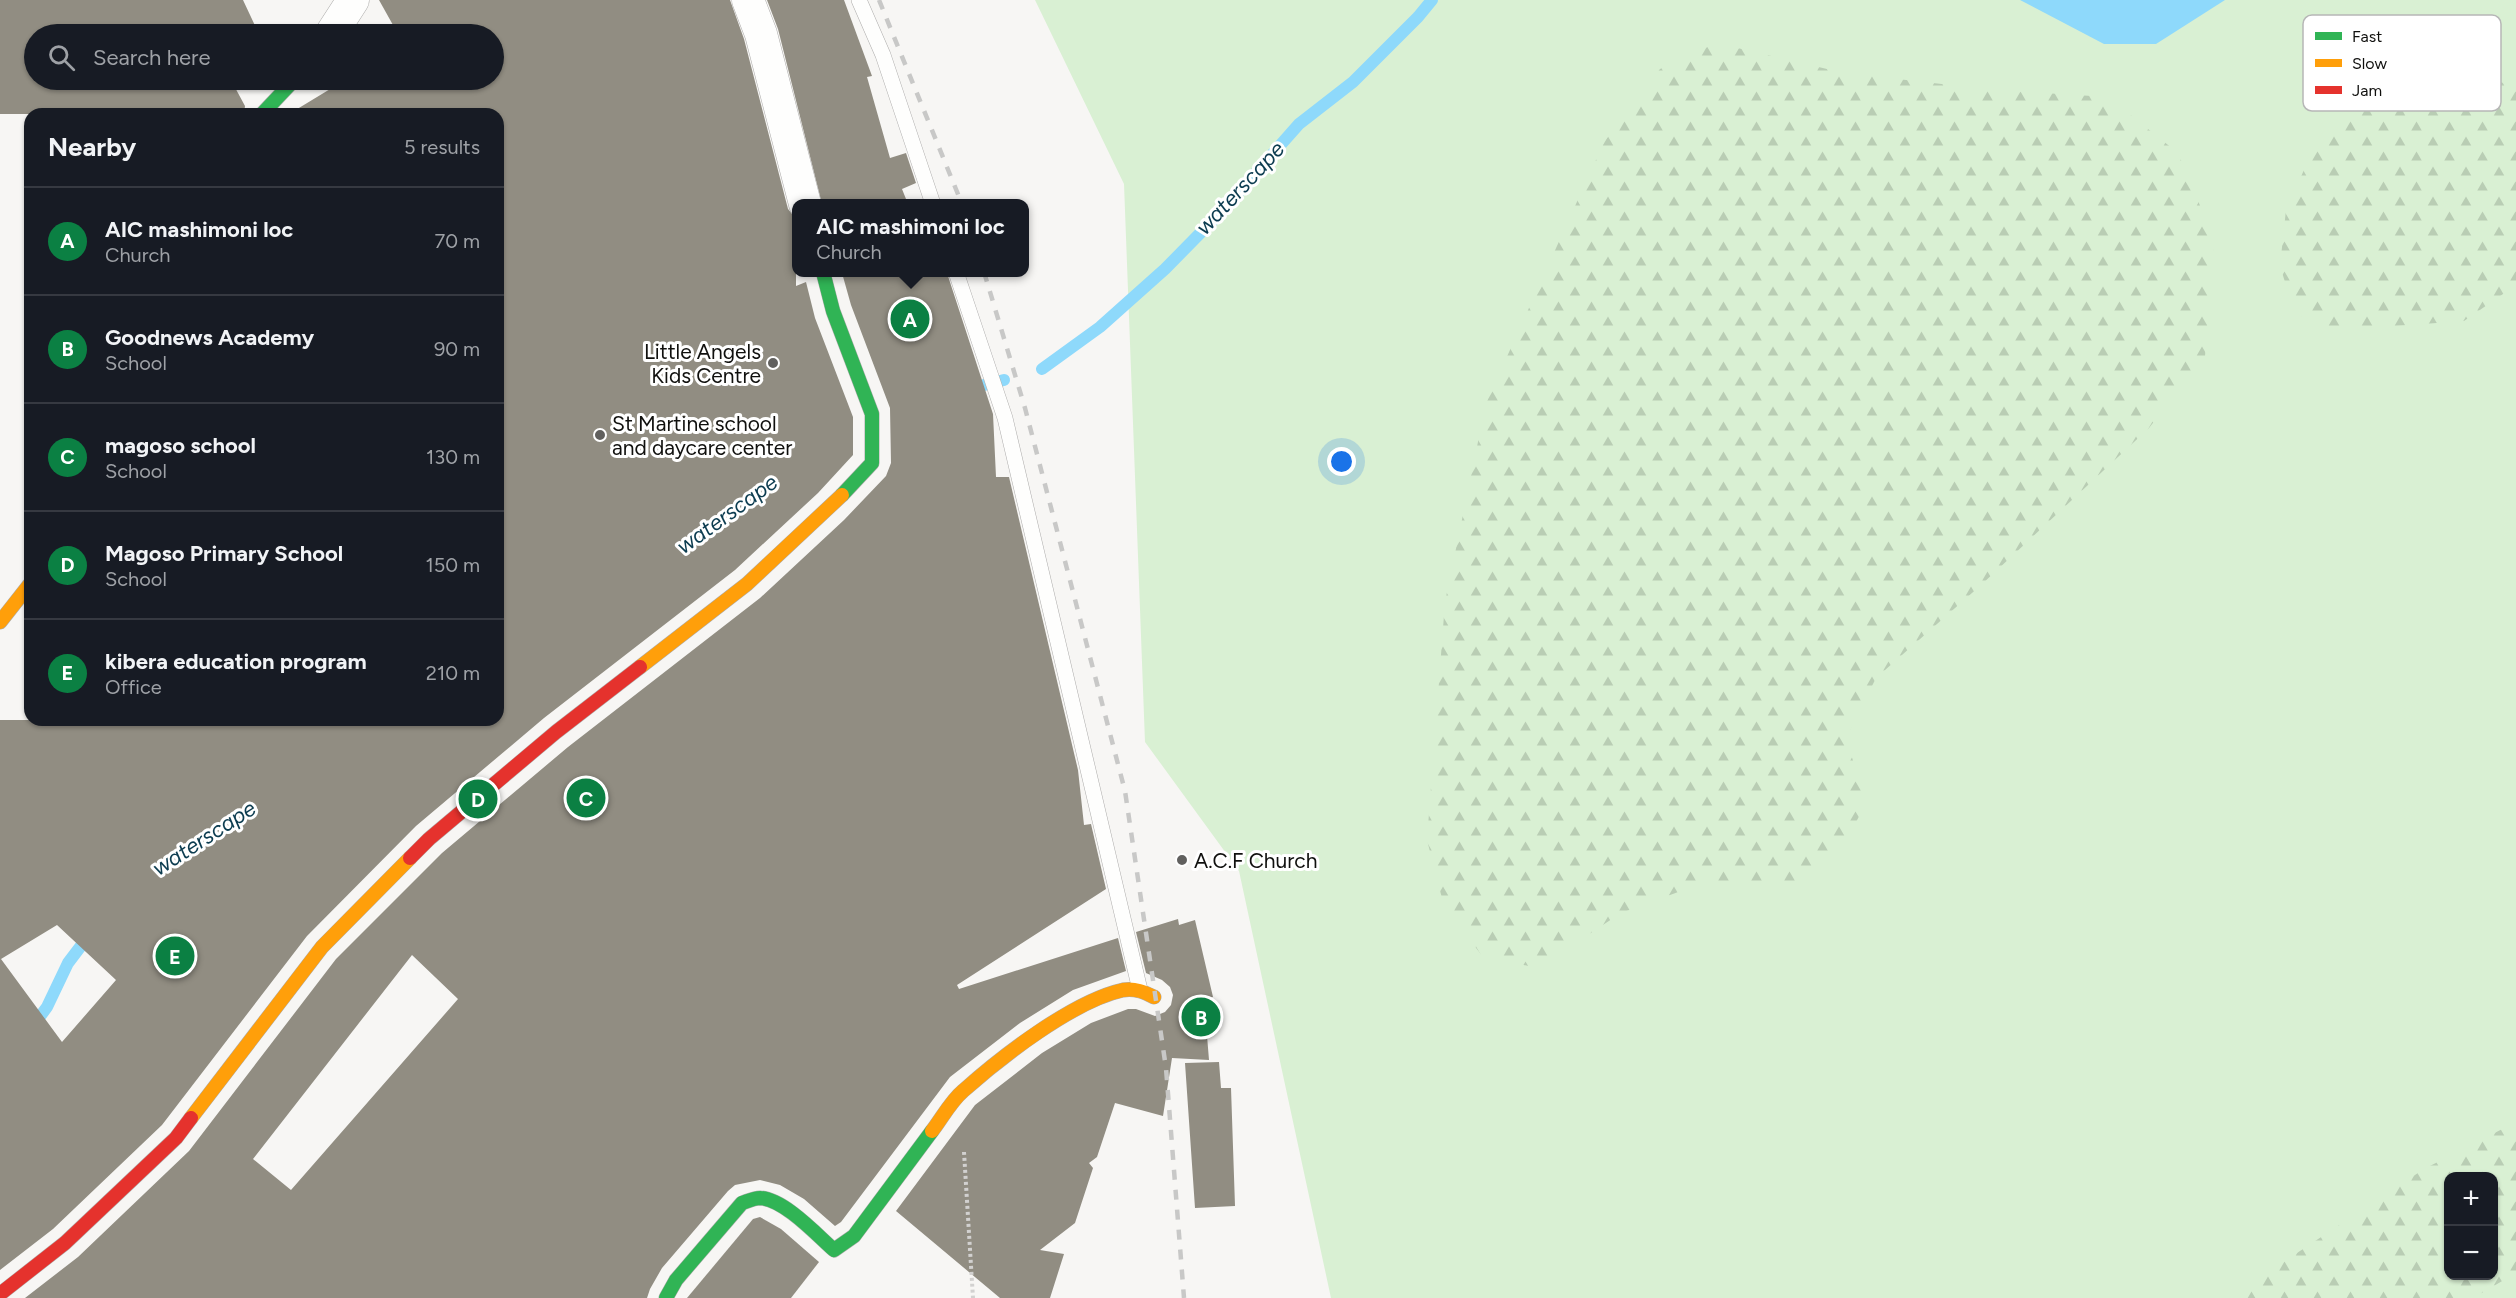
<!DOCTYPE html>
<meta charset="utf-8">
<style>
body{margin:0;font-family:Figtree,sans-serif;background:#242831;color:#f1f3f6}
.controls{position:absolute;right:18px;bottom:18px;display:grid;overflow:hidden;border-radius:12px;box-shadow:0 2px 4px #0004}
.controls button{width:54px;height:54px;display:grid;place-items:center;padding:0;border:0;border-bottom:2px solid #363941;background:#171b24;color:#f1f3f6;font:30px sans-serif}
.you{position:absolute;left:1342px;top:462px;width:21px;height:21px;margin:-15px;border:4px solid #fff;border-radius:50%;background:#1a73e8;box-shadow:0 0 0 9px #1a73e833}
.badge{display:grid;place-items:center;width:39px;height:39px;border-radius:50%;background:#0b8043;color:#fff;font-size:20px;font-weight:700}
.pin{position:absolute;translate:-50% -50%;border:3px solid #fff;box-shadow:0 2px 6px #0006}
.popup{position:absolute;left:792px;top:199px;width:237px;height:78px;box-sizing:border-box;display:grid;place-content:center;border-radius:12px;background:#171b24;filter:drop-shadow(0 2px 4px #0005);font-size:20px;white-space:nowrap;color:#9ea1a6}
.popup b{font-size:22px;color:#f1f3f6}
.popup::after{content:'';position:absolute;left:50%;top:100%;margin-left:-12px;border:12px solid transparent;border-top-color:#171b24}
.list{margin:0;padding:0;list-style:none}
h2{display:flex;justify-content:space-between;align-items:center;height:78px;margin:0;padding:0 24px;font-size:26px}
h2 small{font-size:20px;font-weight:400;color:#9ea1a6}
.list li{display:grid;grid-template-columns:39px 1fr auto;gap:18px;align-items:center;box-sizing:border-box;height:108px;padding:0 24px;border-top:2px solid #363941}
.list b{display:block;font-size:22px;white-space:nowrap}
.list p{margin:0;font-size:20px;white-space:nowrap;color:#9ea1a6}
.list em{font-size:20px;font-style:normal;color:#9ea1a6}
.icon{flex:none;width:33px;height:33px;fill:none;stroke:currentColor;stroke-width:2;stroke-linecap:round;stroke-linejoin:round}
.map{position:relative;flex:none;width:2516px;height:1298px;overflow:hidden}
.search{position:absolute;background:#171b24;box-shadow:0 2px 4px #0004;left:24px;top:24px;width:480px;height:66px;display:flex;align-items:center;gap:15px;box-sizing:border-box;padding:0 21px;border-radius:33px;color:#9ea1a6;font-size:22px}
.panel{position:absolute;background:#171b24;box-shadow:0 2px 4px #0004;left:24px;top:108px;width:480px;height:618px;border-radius:18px}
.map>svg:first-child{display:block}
.grass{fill:#d9f0d3;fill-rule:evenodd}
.forest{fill:url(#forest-firs);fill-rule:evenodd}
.water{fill:#8ed9fb}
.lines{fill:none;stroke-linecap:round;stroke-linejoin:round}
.stream{stroke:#8ed9fb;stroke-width:12}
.building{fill:#918d82;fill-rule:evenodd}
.lane-casing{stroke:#adacab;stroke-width:16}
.street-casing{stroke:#adacab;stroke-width:33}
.fast-casing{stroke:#adacab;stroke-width:15}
.slow-casing{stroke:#adacab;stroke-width:15}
.jam-casing{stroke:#adacab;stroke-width:15}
.path{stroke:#d2d1d0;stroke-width:4;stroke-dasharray:3 3;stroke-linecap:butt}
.lane{stroke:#fefefd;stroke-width:15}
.street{stroke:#fefefd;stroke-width:32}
.fast{stroke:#30b455;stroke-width:14}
.slow{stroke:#ff9f0a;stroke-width:14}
.jam{stroke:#e5322d;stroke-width:14}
.rail{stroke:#c8c8c7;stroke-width:4.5;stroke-dasharray:10 10;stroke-linecap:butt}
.poi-dot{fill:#61605e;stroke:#fff;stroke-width:2}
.labels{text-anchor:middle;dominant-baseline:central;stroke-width:6;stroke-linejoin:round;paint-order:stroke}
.poi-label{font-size:21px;fill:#10100e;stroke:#fff;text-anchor:start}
.water-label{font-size:22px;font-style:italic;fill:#0c3c50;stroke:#fff}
.key{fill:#fff;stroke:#b7b7b7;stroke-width:1.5}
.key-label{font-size:16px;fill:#10100e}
</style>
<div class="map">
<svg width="2516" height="1298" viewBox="0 0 2516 1298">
<defs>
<pattern id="forest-firs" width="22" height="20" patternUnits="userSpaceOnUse" patternTransform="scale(1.5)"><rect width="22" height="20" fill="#d9f0d3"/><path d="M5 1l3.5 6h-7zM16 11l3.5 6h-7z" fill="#b9cdb4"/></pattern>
</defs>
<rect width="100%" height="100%" fill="#f7f6f4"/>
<path class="grass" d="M1035,0H2516V1298H1331L1239,871L1145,742L1124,184ZM2448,1176H2494V1276H2448Z"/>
<g class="forest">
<path d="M1716,43L1844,73L1995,90L2108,97L2178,153L2214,239L2205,356L2149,428L1981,585L1876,678L1846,738L1866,803L1843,847L1802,884H1700L1621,913L1568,948L1534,967L1483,957L1444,906L1427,840L1445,602L1486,403L1604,142L1660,69Z"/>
<path d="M2459,75L2516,85V285L2464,321L2340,330L2295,314L2280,266L2286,210L2317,141L2376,87Z"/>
<path d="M2516,1122V1273L2473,1298H2229L2424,1169ZM2448,1176H2494V1276H2448Z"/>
</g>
<path class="water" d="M2020,0H2225L2156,44H2104Z"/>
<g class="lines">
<g class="stream">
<path d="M1042,369L1100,327L1165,269L1222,211L1299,124L1353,82L1418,17L1432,0"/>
<path d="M984,385L1004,380"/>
<path d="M33,1026L47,1007L68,963L90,934"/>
</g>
</g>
<g class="building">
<path d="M0,0H243L259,34H34V80H231L245,106L244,114H0Z"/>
<path d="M379,0H730L744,39L788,209L796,219V286L806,282L815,318L853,417V455L818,493L735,570L544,718L416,826L307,936L162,1125L53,1229L0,1270V720H498V114H289L345,80H494V34H398ZM57,925L116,980L62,1042L1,959Z"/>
<path d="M767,0H844L872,76L867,77L890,158L906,153L916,183L902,189L908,204H822L778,29Z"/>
<path d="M842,273H947L993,414L996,477H1009L1078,770L1084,825L1091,824L1106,889L957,985L959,989L1118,938L1126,971L1073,990L1020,1023L950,1077L841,1222L835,1226L804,1199L780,1185L760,1180L735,1185L728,1191L662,1268L650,1289L647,1298H25L78,1257L189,1151L336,959L442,853L568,747L760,598L844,520L886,476L891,463L890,408L851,305ZM412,955L458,999L291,1190L253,1159Z"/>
<path d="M1178,919L1179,925L1195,920L1213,997L1204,999L1209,1060L1172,1058L1163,1116L1115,1103L1097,1157L1089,1163L1093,1168L1075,1223L1040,1250L1064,1254L1050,1298H1000L896,1211L975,1105L1042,1053L1091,1023L1128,1009H1136L1155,1016L1165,1012L1171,1005L1173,995L1170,987L1162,980L1146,973L1136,932Z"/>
<path d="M1219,1062L1221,1088H1231L1235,1206L1195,1208L1185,1063Z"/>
<path d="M760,1217L781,1229L819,1262L791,1298H687L753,1219Z"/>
</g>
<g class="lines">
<g class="lane-casing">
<g id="lane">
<path d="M859,0L883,55L933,204"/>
<path d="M956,272L1005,418L1140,990"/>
</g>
</g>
<g class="street-casing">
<g id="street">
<path d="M748,0L761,34L805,204"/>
<path d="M331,34L353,0"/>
</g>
</g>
<g class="fast-casing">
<g id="fast">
<path d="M262,114L294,80"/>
<path d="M823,272L833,311L872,414V463L842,495"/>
<path d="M666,1298L676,1280L742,1203C748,1201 754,1198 760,1198C784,1199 817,1235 834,1250L854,1236L932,1131"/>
</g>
</g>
<g class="slow-casing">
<g id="slow">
<path d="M0,622L30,584"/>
<path d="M640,667L747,584L842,495"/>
<path d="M191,1118L322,947L410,858"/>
<path d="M932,1131C942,1118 951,1101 963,1091C1001,1057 1073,1001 1123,990C1135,988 1144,992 1154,997"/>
</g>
</g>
<g class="jam-casing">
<g id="jam">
<path d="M410,858L429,839L556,732L640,667"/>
<path d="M0,1294L65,1243L176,1138L191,1118"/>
</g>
</g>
<path class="path" d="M964,1152L973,1298"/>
<use href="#lane" class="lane"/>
<use href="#street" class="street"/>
<use href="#fast" class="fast"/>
<use href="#slow" class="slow"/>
<use href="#jam" class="jam"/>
<g class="rail">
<path d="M879,0L962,204"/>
<path d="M984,272L1025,408L1125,791L1166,1068L1184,1298"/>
</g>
</g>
<g class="poi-dot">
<circle cx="773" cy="363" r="6"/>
<circle cx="600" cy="435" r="6"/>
<circle cx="1182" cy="860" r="6"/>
</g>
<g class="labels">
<g class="poi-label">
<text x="761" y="351" text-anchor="end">Little Angels<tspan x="761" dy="24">Kids Centre</tspan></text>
<text x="612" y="423">St Martine school<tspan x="612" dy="24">and daycare center</tspan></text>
<text x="1194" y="860">A.C.F Church</text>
</g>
<g class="water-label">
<text transform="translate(1240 188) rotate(-47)">waterscape</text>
<text transform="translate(727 514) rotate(-36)">waterscape</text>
<text transform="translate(204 838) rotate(-33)">waterscape</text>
</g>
</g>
<rect x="2303" y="15" width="198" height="96" rx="9" class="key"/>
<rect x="2315" y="32" width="27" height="8" fill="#30b455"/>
<rect x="2315" y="59" width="27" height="8" fill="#ff9f0a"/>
<rect x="2315" y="86" width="27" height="8" fill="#e5322d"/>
<g class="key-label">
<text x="2352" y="42">Fast</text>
<text x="2352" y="69">Slow</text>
<text x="2352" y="96">Jam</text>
</g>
</svg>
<div class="controls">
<button>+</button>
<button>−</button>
</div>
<div class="you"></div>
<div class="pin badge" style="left:910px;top:319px">A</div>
<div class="popup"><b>AIC mashimoni loc</b>Church</div>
<div class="pin badge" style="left:1201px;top:1017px">B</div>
<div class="pin badge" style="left:586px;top:798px">C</div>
<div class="pin badge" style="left:478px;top:799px">D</div>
<div class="pin badge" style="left:175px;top:956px">E</div>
<div class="search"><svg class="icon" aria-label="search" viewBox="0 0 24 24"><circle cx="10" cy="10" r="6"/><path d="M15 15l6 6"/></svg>Search here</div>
<section class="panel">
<h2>Nearby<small>5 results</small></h2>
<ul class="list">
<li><span class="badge">A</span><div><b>AIC mashimoni loc</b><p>Church</p></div><em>70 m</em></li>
<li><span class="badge">B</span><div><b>Goodnews Academy</b><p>School</p></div><em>90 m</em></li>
<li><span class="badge">C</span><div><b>magoso school</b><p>School</p></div><em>130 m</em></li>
<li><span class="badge">D</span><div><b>Magoso Primary School</b><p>School</p></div><em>150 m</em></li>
<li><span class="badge">E</span><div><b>kibera education program</b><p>Office</p></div><em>210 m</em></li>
</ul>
</section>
</div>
